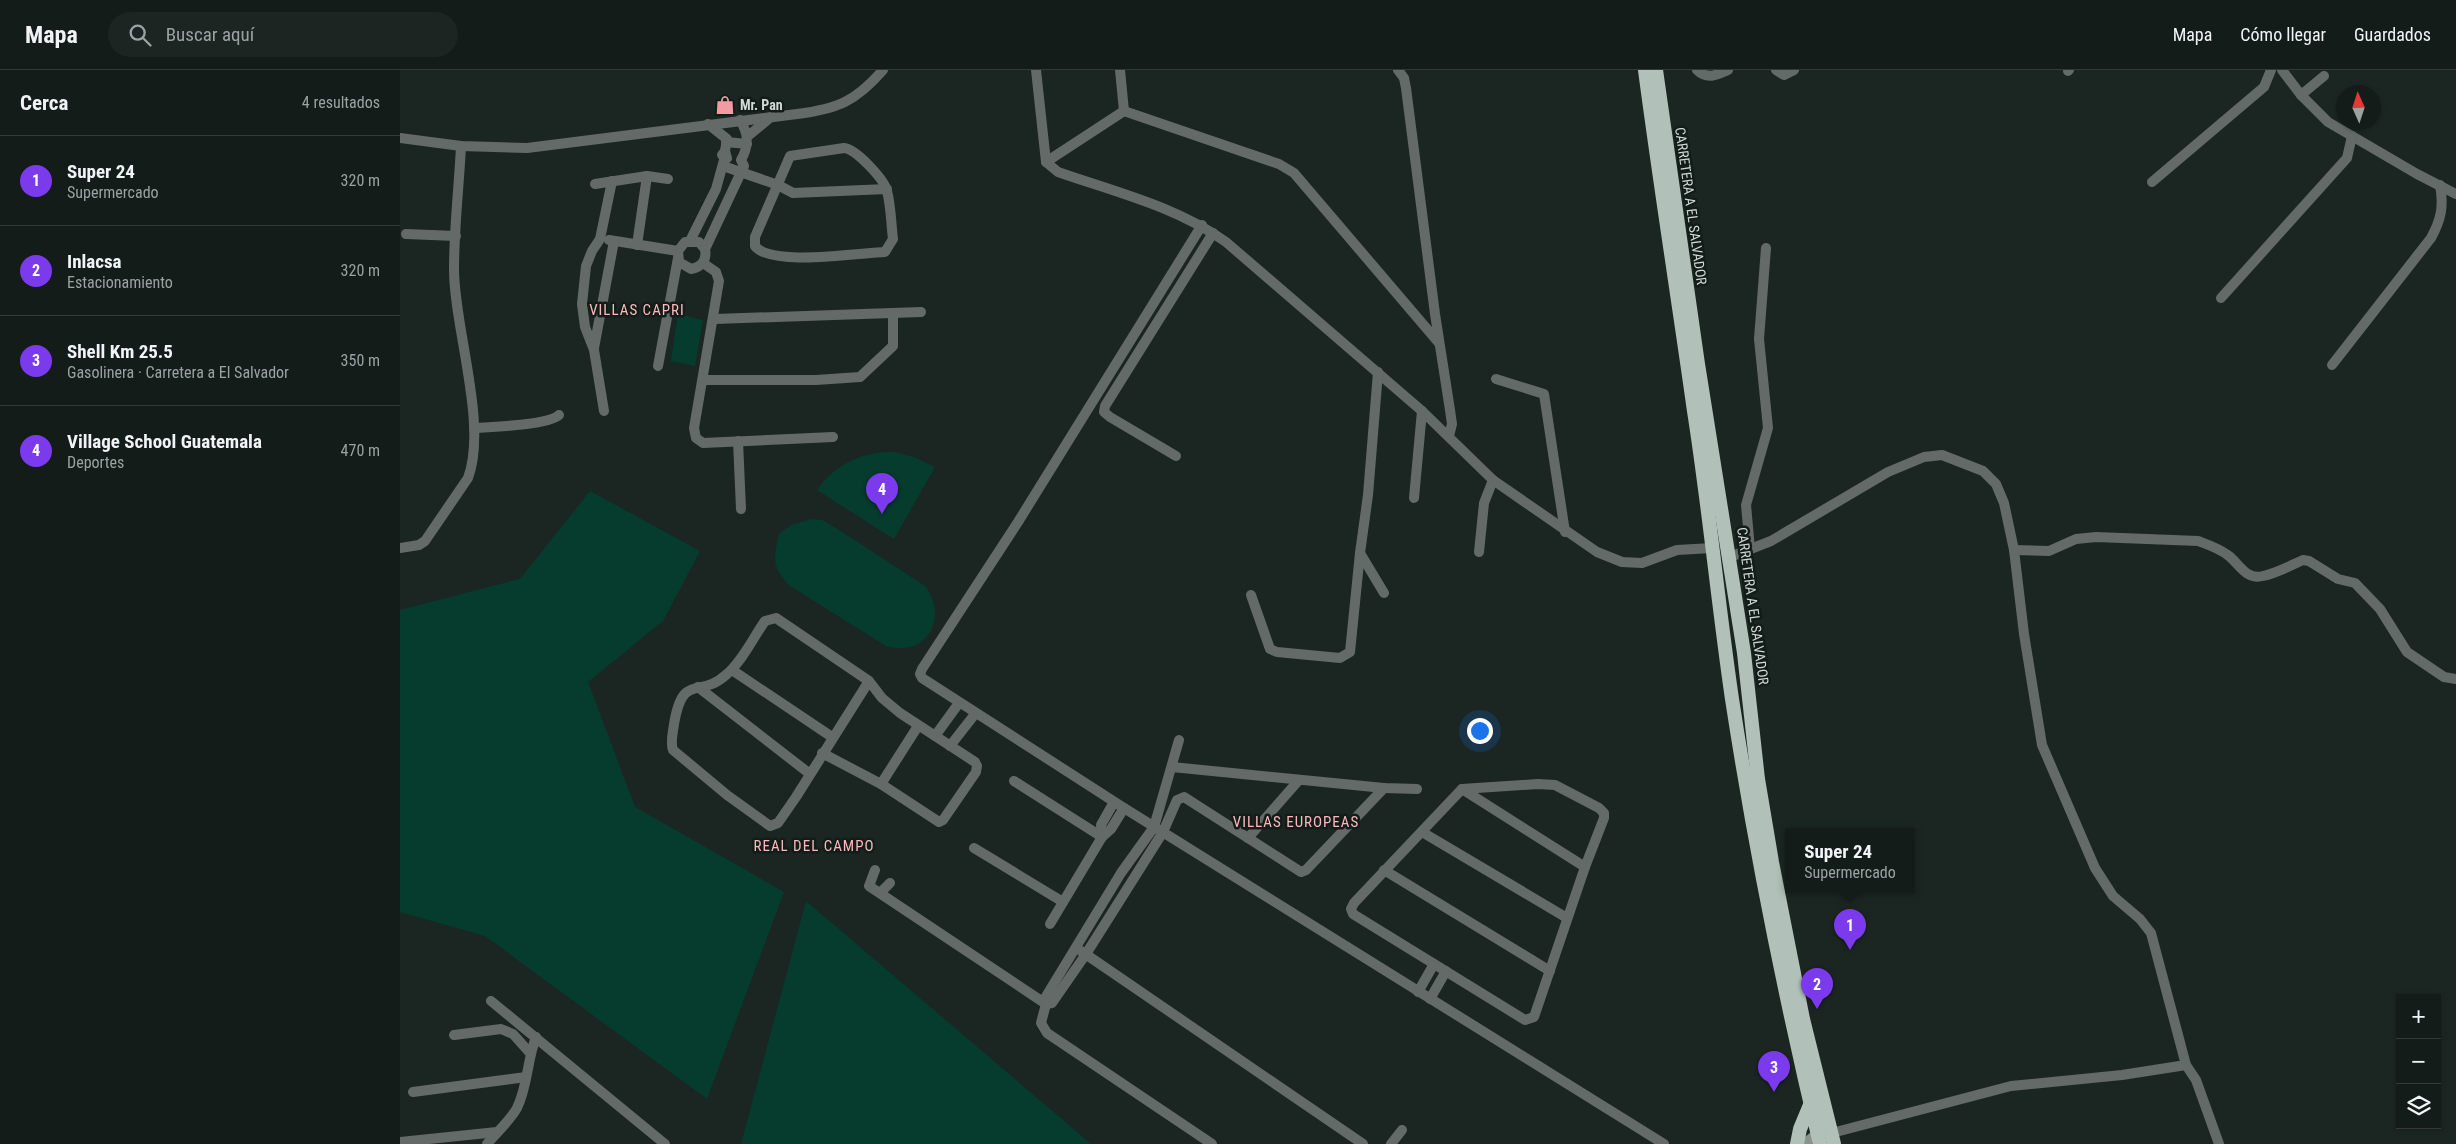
<!DOCTYPE html>
<html lang="es">
<meta charset="utf-8">
<style>
body{margin:0;font-family:"Roboto Condensed",sans-serif;background:#1d2523;color:#f1f3f6}
.controls{position:absolute;right:15px;bottom:15px;display:grid;overflow:hidden;border-radius:0px;box-shadow:0 1px 4px #0004}
.controls button{width:45px;height:45px;display:grid;place-items:center;padding:0;border:0;border-bottom:1px solid #333a39;background:#141c1a;color:#f1f3f6;font:25px sans-serif}
.compass{position:absolute;left:1936px;top:15px;width:45px;height:45px;border-radius:50%;background:#141c1a;box-shadow:0 1px 4px #0004;rotate:357deg}
.you{position:absolute;left:1079px;top:660px;width:18px;height:18px;margin:-12px;border:4px solid #fff;border-radius:50%;background:#1a73e8;box-shadow:0 0 0 8px #1a73e833}
.badge{display:grid;place-items:center;width:32px;height:32px;border-radius:50%;background:#7c3aed;color:#fff;font-size:16px;font-weight:700}
.pin{position:absolute;translate:-50% -41px;filter:drop-shadow(0 1px 2px #0008)}
.pin::after{content:'';position:absolute;top:26px;width:18px;height:15px;background:inherit;clip-path:polygon(0 0,100% 0,50% 100%)}
.popup{position:absolute;left:1385px;top:758px;width:130px;height:65px;box-sizing:border-box;display:grid;place-content:center;border-radius:0px;background:#141c1a;filter:drop-shadow(0 1px 4px #0005);font-size:16px;white-space:nowrap;color:#9da1a2}
.popup b{font-size:19px;color:#f1f3f6}
.popup::after{content:'';position:absolute;left:50%;top:100%;margin-left:-10px;border:10px solid transparent;border-top-color:#141c1a}
.list{margin:0;padding:0;list-style:none}
h2{display:flex;justify-content:space-between;align-items:center;height:65px;margin:0;padding:0 20px;font-size:21px}
h2 small{font-size:16px;font-weight:400;color:#9da1a2}
.list li{display:grid;grid-template-columns:32px 1fr auto;gap:15px;align-items:center;box-sizing:border-box;height:90px;padding:0 20px;border-top:1px solid #333a39}
.list b{display:block;font-size:19px;white-space:nowrap}
.list p{margin:0;font-size:16px;white-space:nowrap;color:#9da1a2}
.list em{font-size:16px;font-style:normal;color:#9da1a2}
.icon{flex:none;width:28px;height:28px;fill:none;stroke:currentColor;stroke-width:2;stroke-linecap:round;stroke-linejoin:round}
.map{position:relative;flex:none;width:2056px;height:1074px;overflow:hidden}
header{display:flex;align-items:center;gap:30px;box-sizing:border-box;height:70px;padding:0 25px;background:#141c1a;border-bottom:1px solid #333a39}
header strong{font-size:24px}
nav{display:flex;gap:28px;margin-inline-start:auto;font-size:18px}
.search{width:350px;height:45px;background:#1d2523;display:flex;align-items:center;gap:12px;box-sizing:border-box;padding:0 18px;border-radius:28px;color:#9da1a2;font-size:19px}
main{display:flex}
aside{flex:1;background:#141c1a}
.map>svg:first-child{display:block}
.green{fill:#053c2e}
.lines{fill:none;stroke-linecap:round;stroke-linejoin:round}
.minor{stroke:#646a68;stroke-width:10}
.tertiary{stroke:#646a68;stroke-width:10}
.secondary{stroke:#89928f;stroke-width:10}
.trunk{stroke:#b2c0ba;stroke-width:14}
.labels{text-anchor:middle;dominant-baseline:central;stroke-width:5;stroke-linejoin:round;paint-order:stroke}
.poi-label{font-size:14px;font-weight:bold;fill:#d1d9d6;stroke:#121d19;text-anchor:start}
.street-label{font-size:14px;fill:#d1d9d6;stroke:#121d19}
.neighbourhood-label{font-size:15px;letter-spacing:1px;fill:#fcb8bd;stroke:#121d19}
</style>
<header>
<strong>Mapa</strong>
<div class="search"><svg class="icon" aria-label="search" viewBox="0 0 24 24"><circle cx="10" cy="10" r="6"/><path d="M15 15l6 6"/></svg>Buscar aquí</div>
<nav><a>Mapa</a><a>Cómo llegar</a><a>Guardados</a></nav>
</header>
<main>
<aside>
<h2>Cerca<small>4 resultados</small></h2>
<ul class="list">
<li><span class="badge">1</span><div><b>Super 24</b><p>Supermercado</p></div><em>320 m</em></li>
<li><span class="badge">2</span><div><b>Inlacsa</b><p>Estacionamiento</p></div><em>320 m</em></li>
<li><span class="badge">3</span><div><b>Shell Km 25.5</b><p>Gasolinera · Carretera a El Salvador</p></div><em>350 m</em></li>
<li><span class="badge">4</span><div><b>Village School Guatemala</b><p>Deportes</p></div><em>470 m</em></li>
</ul>
</aside>
<div class="map">
<svg width="2056" height="1074" viewBox="0 0 2056 1074">
<rect width="100%" height="100%" fill="#1b2622"/>
<g class="green">
<path d="M278,244L303,250L295,296L271,291Z"/>
<path d="M494,382L514,387L535,397L494,469L417,420C435,394 463,381 494,382Z"/>
<path d="M190,421L300,481L263,551L188,612L235,737L384,822L307,1029L85,866L0,842V540L120,509Z"/>
<path d="M411,449L422,450L436,458L525,516C549,547 527,588 486,576L390,516C372,497 373,489 379,464L391,455Z"/>
<path d="M406,831L691,1074H341Z"/>
</g>
<g class="lines">
<g class="minor">
<path d="M636,0L646,92L658,102C715,122 775,136 826,172L1022,341L1093,410L1197,482L1222,492L1242,493L1277,480L1312,478"/>
<path d="M720,0L724,41"/>
<path d="M998,0L1004,8L1006,18L1035,244L1050,340L1052,354L1049,366"/>
<path d="M1297,0C1307,10 1317,5 1328,0"/>
<path d="M1376,0L1384,5L1394,0"/>
<path d="M1882,0L1901,25L1928,52L2017,104L2056,124"/>
<path d="M1668,1L1669,0"/>
<path d="M1901,25L1924,6"/>
<path d="M724,41L879,94L894,103L1039,273"/>
<path d="M308,54L327,69L325,81L322,85"/>
<path d="M348,66L371,47"/>
<path d="M326,72L347,74"/>
<path d="M444,78C456,79 484,109 487,121C491,136 491,153 493,169L485,182C459,183 370,197 355,176V167L390,86Z"/>
<path d="M646,92L724,41"/>
<path d="M323,96L378,115L393,123L487,119"/>
<path d="M1752,112L1864,17L1871,0"/>
<path d="M195,114L247,106L268,109"/>
<path d="M802,155L618,452L522,599L520,604L522,608L724,738L1264,1074"/>
<path d="M6,164L56,166"/>
<path d="M209,170L278,181"/>
<path d="M290,171L316,119L324,90L327,88L325,81"/>
<path d="M237,175L247,106"/>
<path d="M305,179L299,172H285L278,181L279,192L291,199C302,197 307,190 305,179L344,96L341,90C349,76 349,64 340,50"/>
<path d="M303,193L316,202L319,211L294,358L296,368L303,373L433,367"/>
<path d="M1821,228L1947,88L1952,66"/>
<path d="M315,249L521,242"/>
<path d="M194,278L214,171"/>
<path d="M1932,295L2031,168C2041,150 2044,136 2040,115"/>
<path d="M258,296L278,188"/>
<path d="M978,302L968,425L960,483L984,523"/>
<path d="M1096,309L1144,324L1165,462"/>
<path d="M304,310H416L460,307L493,276V244"/>
<path d="M204,341L194,280L185,257L182,234L186,196L192,181L200,169L212,111"/>
<path d="M74,358C91,357 149,355 159,345"/>
<path d="M338,371L341,439"/>
<path d="M776,386L710,347L704,342L705,336L813,163"/>
<path d="M1014,428L1022,341"/>
<path d="M0,478L19,475L25,471L68,408C88,354 54,258 54,199C54,158 59,117 61,76"/>
<path d="M1350,479L1346,435L1368,358L1359,269L1366,178"/>
<path d="M1614,480L1649,481L1676,469L1696,467L1798,471C1809,475 1819,478 1829,486C1840,495 1846,510 1863,506C1877,503 1890,496 1903,490L1909,491L1938,509L1955,513L1980,539L2007,582L2044,607L2056,609"/>
<path d="M1079,482L1084,433L1093,410"/>
<path d="M1330,487L1371,471L1488,402L1524,387L1542,385L1583,401L1596,414L1604,433L1614,480L1624,564L1642,675L1695,798L1713,826L1740,849L1751,863L1786,995L1796,1010L1819,1074"/>
<path d="M851,525L870,579L877,582L940,588L950,582L960,483"/>
<path d="M332,600L432,667"/>
<path d="M298,617L410,704"/>
<path d="M535,666L559,633"/>
<path d="M779,670L754,757L721,803L645,928L646,934L641,953L647,963L812,1074"/>
<path d="M550,676L575,644"/>
<path d="M422,683L481,714L539,752L543,750L576,702L577,696L575,692L500,643L482,628L469,611L376,548L365,551C353,568 343,590 327,604C299,630 283,601 274,654C273,663 270,672 273,680L327,725L370,756L378,753L396,727L469,611"/>
<path d="M772,697L984,718L1017,719"/>
<path d="M614,711L702,767"/>
<path d="M481,714L518,656"/>
<path d="M1138,714L1155,715L1199,738L1204,743V748L1185,797L1134,947L1125,950L953,844L951,839L954,833L1062,719Z"/>
<path d="M1062,719L1185,797"/>
<path d="M1022,762L1167,848"/>
<path d="M702,767L701,755L714,732"/>
<path d="M848,768L899,710"/>
<path d="M574,778L663,832"/>
<path d="M475,800L469,816L646,934"/>
<path d="M984,800L1150,901"/>
<path d="M480,823L490,813"/>
<path d="M650,854L702,767L711,759L724,738"/>
<path d="M681,881L963,1074"/>
<path d="M1018,922L1034,894"/>
<path d="M1030,929L1046,901"/>
<path d="M91,931L265,1074"/>
<path d="M646,934L652,933L686,884L763,762L777,730L784,727L901,802L906,800L984,718"/>
<path d="M54,965L101,959L113,964L130,983"/>
<path d="M13,1022L126,1007"/>
<path d="M1432,1063L1611,1016L1722,1005L1786,995"/>
<path d="M0,1072L97,1062"/>
<path d="M87,1074C96,1063 110,1051 117,1038C128,1016 127,990 136,967"/>
<path d="M991,1074L1002,1060"/>
</g>
<path class="tertiary" d="M0,68L61,76L127,78L397,44C438,39 456,31 483,0"/>
<path class="secondary" d="M1404,1074L1418,1063"/>
<g class="trunk">
<path d="M1245,0C1260,114 1278,227 1294,341C1309,437 1318,533 1332,629C1355,779 1385,927 1420,1074"/>
<path d="M1256,0L1298,294L1344,583L1358,709L1372,792L1403,949L1434,1074"/>
<path d="M1397,1074L1400,1059L1410,1035"/>
</g>
</g>
<defs>
<g id="shop-bare" transform="scale(1.5)"><path d="M-5-2.5h2.3a2.7 3.5 0 0 1 5.4 0H5L5.5 6h-11ZM-1.5-2.5h3a1.5 2.3 0 0 0-3 0Z" fill="#f49aa2" stroke="#121d19" stroke-width="2.5" paint-order="stroke"/></g>
</defs>
<g fill-rule="evenodd">
<use href="#shop-bare" x="325" y="35"/>
</g>
<g class="labels">
<g class="poi-label">
<text x="340" y="35">Mr. Pan</text>
</g>
<g class="street-label">
<text transform="translate(1291 136) rotate(82)">CARRETERA A EL SALVADOR</text>
<text transform="translate(1353 536) rotate(82)">CARRETERA A EL SALVADOR</text>
</g>
<g class="neighbourhood-label">
<text x="237" y="240">VILLAS CAPRI</text>
<text x="896" y="752">VILLAS EUROPEAS</text>
<text x="414" y="776">REAL DEL CAMPO</text>
</g>
</g>
</svg>
<div class="controls">
<button>+</button>
<button>−</button>
<button><svg class="icon" aria-label="layers" viewBox="0 0 24 24"><path d="M12 4l9 5-9 5-9-5zM3 14l9 5 9-5"/></svg></button>
</div>
<svg class="compass" viewBox="-18 -18 36 36"><path d="M0-13l5 13h-10z" fill="#e53935"/><path d="M0 13l5-13h-10z" fill="#9da1a2"/></svg>
<div class="you"></div>
<div class="pin badge" style="left:1450px;top:880px">1</div>
<div class="popup"><b>Super 24</b>Supermercado</div>
<div class="pin badge" style="left:1417px;top:939px">2</div>
<div class="pin badge" style="left:1374px;top:1022px">3</div>
<div class="pin badge" style="left:482px;top:444px">4</div>
</div>
</main>
